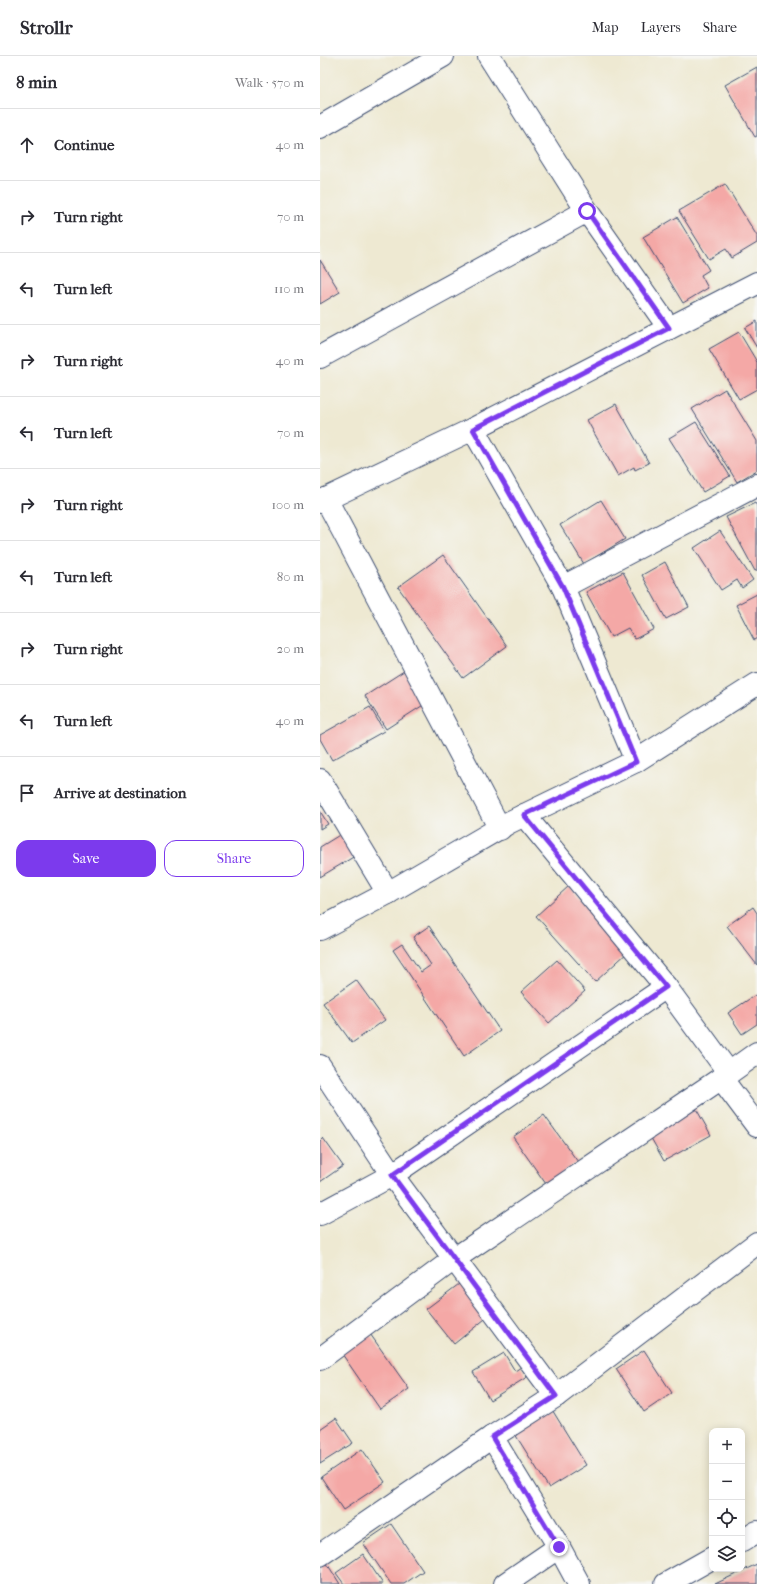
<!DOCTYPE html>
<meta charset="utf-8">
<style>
body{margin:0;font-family:"IM FELL French Canon",serif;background:#f7f7f7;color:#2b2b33}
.controls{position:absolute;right:12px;bottom:12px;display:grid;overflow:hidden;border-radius:8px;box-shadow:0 2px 10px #0003}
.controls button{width:36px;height:36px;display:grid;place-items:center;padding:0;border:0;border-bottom:1px solid #e1e1e2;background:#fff;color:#2b2b33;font:20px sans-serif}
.stop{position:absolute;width:12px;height:12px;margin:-9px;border:3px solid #7c3aed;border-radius:50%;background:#fff}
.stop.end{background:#7c3aed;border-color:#fff;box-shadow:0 1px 4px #0008}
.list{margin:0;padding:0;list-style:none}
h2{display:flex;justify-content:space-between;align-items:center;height:52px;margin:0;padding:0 16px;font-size:17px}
h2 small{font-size:13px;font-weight:400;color:#7c7c81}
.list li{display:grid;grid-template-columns:26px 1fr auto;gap:12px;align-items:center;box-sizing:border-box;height:72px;padding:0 16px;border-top:1px solid #e1e1e2}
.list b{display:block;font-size:15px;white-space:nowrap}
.list em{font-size:13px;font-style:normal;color:#7c7c81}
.actions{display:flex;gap:8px;padding:12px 16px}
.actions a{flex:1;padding:9px 0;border:1px solid #7c3aed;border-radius:12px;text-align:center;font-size:14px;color:#7c3aed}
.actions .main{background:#7c3aed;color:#fff}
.icon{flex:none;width:22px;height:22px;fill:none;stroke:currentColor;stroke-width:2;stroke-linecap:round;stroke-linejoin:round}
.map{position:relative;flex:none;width:437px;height:1528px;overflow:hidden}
header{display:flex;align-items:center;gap:24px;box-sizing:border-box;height:56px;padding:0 20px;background:#fff;border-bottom:1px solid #e1e1e2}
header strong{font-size:19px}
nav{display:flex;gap:22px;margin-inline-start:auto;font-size:14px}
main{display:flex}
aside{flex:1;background:#fff}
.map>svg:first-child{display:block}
.building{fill:#f4a8a6}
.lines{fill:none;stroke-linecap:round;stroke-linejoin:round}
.minor-casing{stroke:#3b4b6f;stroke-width:24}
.minor{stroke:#fff;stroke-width:22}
.route{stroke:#7c3aed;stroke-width:5}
</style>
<header>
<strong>Strollr</strong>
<nav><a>Map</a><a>Layers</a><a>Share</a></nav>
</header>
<main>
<aside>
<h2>8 min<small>Walk · 570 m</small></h2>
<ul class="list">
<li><svg class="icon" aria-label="ahead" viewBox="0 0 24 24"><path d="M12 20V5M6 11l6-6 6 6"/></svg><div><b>Continue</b></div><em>40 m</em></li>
<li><svg class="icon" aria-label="right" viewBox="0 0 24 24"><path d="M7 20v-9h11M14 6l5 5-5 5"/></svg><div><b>Turn right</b></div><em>70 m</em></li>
<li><svg class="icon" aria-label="left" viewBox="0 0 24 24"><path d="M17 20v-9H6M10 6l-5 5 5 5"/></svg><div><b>Turn left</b></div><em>110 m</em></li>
<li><svg class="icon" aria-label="right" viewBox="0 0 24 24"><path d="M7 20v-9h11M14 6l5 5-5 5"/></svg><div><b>Turn right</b></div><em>40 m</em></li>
<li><svg class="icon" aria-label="left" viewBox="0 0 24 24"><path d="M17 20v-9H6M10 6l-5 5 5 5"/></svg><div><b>Turn left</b></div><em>70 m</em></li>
<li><svg class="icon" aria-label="right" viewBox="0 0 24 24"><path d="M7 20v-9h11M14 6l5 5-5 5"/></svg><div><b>Turn right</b></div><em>100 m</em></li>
<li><svg class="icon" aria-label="left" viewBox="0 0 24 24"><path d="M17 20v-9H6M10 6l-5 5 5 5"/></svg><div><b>Turn left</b></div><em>80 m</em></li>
<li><svg class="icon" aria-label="right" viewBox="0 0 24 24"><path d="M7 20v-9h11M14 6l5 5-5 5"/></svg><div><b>Turn right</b></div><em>20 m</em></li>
<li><svg class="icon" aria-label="left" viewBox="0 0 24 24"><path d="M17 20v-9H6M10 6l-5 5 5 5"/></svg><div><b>Turn left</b></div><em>40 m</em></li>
<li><svg class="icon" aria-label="arrive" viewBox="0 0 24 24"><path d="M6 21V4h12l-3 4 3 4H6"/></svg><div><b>Arrive at destination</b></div></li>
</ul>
<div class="actions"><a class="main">Save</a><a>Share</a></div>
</aside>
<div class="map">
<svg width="437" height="1528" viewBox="0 0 437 1528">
<rect width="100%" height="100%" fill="#f6f6f2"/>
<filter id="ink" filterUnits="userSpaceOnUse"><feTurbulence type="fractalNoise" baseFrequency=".025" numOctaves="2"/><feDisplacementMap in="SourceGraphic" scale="8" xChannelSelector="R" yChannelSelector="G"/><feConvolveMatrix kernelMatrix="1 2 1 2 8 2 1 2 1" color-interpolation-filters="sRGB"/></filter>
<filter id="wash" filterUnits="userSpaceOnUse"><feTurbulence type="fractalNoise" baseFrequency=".012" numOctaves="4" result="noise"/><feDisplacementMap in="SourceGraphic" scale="16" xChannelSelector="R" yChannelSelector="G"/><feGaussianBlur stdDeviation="0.9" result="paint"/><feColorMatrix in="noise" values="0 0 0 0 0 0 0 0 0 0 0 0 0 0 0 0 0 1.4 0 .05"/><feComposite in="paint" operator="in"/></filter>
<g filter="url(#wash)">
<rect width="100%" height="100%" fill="#eee9d2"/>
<g id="blocks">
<g class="building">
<path d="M437,11V80L435,81L405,29Z"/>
<path d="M405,128L437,180V187L412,202L406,193L389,203L359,155Z"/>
<path d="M357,161L389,214L381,219L388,232L363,247L323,181Z"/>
<path d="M0,204L20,236L0,248Z"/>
<path d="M437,265V292L425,272Z"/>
<path d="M419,276L437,306V333L419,343L389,293Z"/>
<path d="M405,333L437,385V414L417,426L372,353Z"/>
<path d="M296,348L329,407L315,414L314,411L298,420L267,364Z"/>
<path d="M376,366L410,420L383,436L349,382Z"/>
<path d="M281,444L305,483L264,508L240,469Z"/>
<path d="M435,447L437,450V514L435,515L406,461Z"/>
<path d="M400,475L433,524L422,532L417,524L401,534L374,492Z"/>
<path d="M123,499L187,590L143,622L78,531Z"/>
<path d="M345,506L369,551L346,563L322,519Z"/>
<path d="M303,516L334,573L315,583L308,572L291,581L266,536Z"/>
<path d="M437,538V582L434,584L416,549Z"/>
<path d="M87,613L108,646L66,673L45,640Z"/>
<path d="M50,651L64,675L12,704L0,683V679Z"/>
<path d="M0,755L8,768L0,773Z"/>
<path d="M21,778L35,800L0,821V791Z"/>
<path d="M249,830L308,896L275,926L216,860Z"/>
<path d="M433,851L437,857V909L407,870Z"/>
<path d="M109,870L180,975L144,1000L73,894L82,888L101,916L111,909L93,881Z"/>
<path d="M237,904L265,935L229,967L201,936Z"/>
<path d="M36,924L65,964L32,987L3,947Z"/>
<path d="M437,938V968L422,978L408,957Z"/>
<path d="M374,1049L391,1079L344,1105L327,1075Z"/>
<path d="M224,1059L258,1106L226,1128L193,1081Z"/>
<path d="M3,1082L23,1110L0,1126V1085Z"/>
<path d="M143,1225L170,1259L134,1288L106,1253Z"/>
<path d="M48,1275L89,1333L60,1353L20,1295Z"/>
<path d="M324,1294L352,1337L324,1356L296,1313Z"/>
<path d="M184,1297L195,1315L201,1311L207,1321L170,1344L153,1316Z"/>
<path d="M231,1352L266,1409L229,1432L193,1375Z"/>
<path d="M16,1362L33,1387L0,1408V1373Z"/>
<path d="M42,1393L65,1426L23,1454L1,1421Z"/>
<path d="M71,1468L103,1515L84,1528H71L43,1487Z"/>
<path d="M43,1498L63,1528H24L16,1517Z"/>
<path d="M6,1506L20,1528H0V1510Z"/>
<path d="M437,1508V1528H395Z"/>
</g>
</g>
</g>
<g filter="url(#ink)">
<use href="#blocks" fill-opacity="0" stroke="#3b4b6f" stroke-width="1"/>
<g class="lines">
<g class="minor-casing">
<g id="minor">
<path d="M169,0L267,155L349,272"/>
<path d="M0,71L123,0"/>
<path d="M0,301L267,155"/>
<path d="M153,373L243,531L316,705"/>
<path d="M6,443L180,773"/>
<path d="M0,446L153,373L437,227"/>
<path d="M243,531L437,429"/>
<path d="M0,724L68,837"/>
<path d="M204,759L346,931L409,1017L437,997"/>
<path d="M0,873L68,837L190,766L316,705L437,628"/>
<path d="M0,1010L72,1119L236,1340L172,1381L0,1499"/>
<path d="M401,1022L437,1070"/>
<path d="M0,1158L72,1119L346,931"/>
<path d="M0,1303L134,1203L409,1017"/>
<path d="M236,1340L437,1187"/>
<path d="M172,1381L239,1491L259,1528"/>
<path d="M422,1485L437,1476"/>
<path d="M185,1528L239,1491"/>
<path d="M346,1528L392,1502"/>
</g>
</g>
<use href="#minor" class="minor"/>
</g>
</g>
<g class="lines" filter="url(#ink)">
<path class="route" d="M239,1491L172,1381L236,1340L72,1119L346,931L204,759L316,706L243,531L153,373L349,272L267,155"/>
</g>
</svg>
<div class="controls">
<button>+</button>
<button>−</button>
<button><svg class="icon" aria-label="locate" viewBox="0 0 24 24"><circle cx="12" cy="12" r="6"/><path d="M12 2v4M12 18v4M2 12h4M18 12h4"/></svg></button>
<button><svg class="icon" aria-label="layers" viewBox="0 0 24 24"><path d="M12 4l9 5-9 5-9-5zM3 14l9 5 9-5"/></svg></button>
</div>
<div class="stop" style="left:267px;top:155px"></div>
<div class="stop end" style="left:239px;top:1491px"></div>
</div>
</main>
